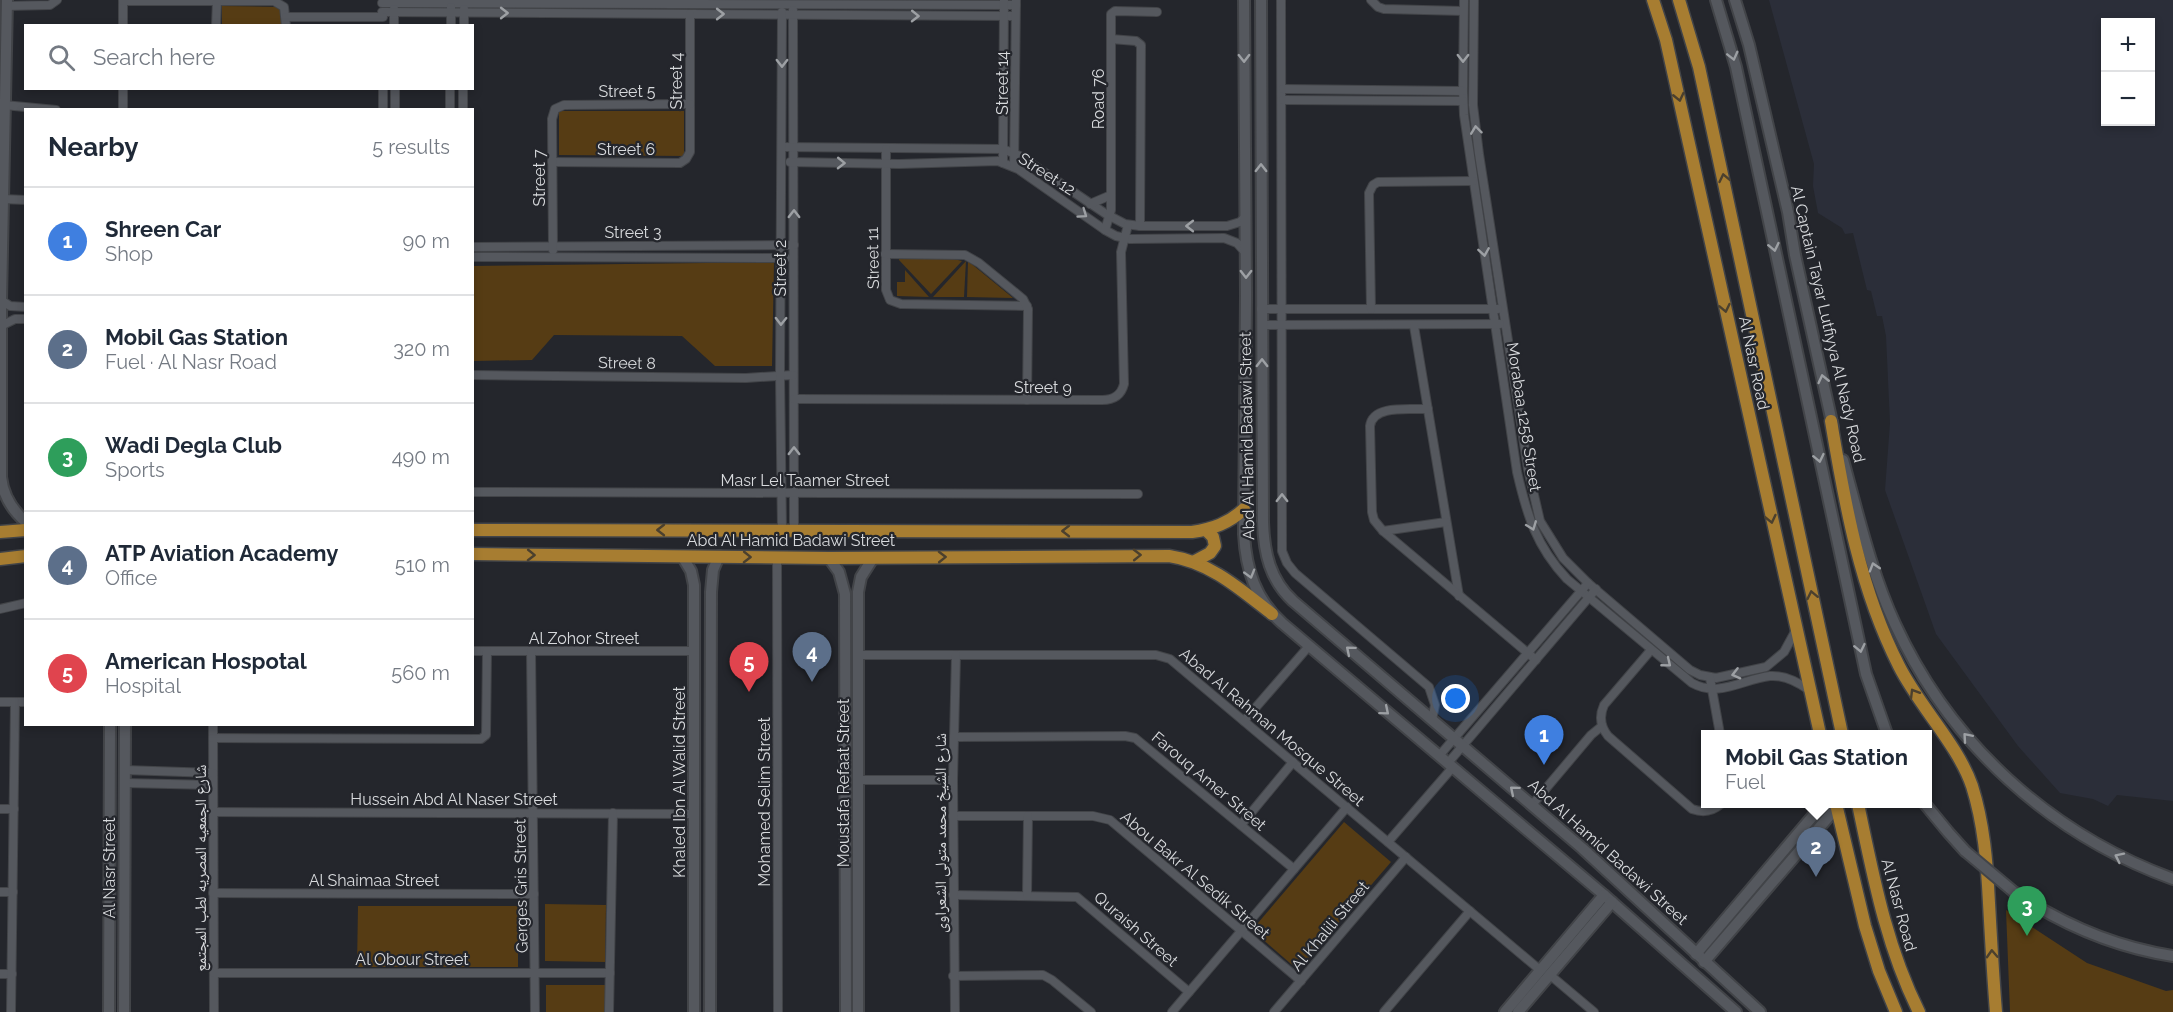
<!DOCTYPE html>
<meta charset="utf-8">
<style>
body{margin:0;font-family:Raleway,"Noto Naskh Arabic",sans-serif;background:#f6f6f7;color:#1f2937}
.controls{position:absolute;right:18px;top:18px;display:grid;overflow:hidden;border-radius:0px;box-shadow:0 3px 9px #0003}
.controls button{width:54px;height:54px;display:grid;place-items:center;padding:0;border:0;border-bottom:2px solid #e0e1e3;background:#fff;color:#1f2937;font:30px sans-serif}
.you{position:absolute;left:1456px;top:699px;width:21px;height:21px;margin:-15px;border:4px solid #fff;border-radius:50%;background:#1a73e8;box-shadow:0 0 0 9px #1a73e833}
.badge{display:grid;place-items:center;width:39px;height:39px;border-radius:50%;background:#db2777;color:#fff;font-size:20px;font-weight:700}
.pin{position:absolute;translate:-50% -50px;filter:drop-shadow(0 2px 3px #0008)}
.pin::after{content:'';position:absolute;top:32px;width:21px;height:18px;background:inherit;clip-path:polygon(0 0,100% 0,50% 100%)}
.popup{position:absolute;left:1701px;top:730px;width:231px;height:78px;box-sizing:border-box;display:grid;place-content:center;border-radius:0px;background:#fff;filter:drop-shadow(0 2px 4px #0005);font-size:20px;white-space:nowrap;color:#747a83}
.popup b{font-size:22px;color:#1f2937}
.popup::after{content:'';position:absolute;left:50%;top:100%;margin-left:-12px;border:12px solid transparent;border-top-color:#fff}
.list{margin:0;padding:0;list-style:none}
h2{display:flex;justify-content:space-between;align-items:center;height:78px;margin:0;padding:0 24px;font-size:26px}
h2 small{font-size:20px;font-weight:400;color:#747a83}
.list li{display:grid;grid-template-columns:39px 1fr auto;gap:18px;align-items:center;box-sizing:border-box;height:108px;padding:0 24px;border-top:2px solid #e0e1e3}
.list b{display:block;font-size:22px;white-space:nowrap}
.list p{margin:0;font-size:20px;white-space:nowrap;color:#747a83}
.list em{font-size:20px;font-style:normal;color:#747a83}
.icon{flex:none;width:33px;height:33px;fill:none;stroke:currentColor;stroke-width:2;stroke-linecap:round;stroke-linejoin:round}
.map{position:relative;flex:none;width:2173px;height:1012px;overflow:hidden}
.search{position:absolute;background:#fff;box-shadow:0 3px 9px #0003;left:24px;top:24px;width:450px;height:66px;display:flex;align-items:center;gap:15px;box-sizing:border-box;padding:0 21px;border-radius:0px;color:#747a83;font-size:22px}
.panel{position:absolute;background:#fff;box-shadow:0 3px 9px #0003;left:24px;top:108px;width:450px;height:618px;border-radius:0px}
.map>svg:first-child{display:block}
.built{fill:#2b2e39;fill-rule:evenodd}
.green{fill:#563c14}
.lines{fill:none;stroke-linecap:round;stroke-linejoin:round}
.street-casing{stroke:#424448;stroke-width:10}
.secondary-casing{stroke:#424448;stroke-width:14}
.primary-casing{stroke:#424448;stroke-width:15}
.street{stroke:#55585e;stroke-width:8}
.secondary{stroke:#55585e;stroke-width:10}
.primary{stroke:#a77d31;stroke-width:12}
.secondary-bridge-casing{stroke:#424448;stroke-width:14;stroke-linecap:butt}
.secondary-bridge{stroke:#55585e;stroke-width:10}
.oneway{stroke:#9da0a4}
.oneway2{stroke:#4b402e}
.labels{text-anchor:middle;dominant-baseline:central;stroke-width:4.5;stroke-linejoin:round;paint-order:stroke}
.street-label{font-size:16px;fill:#d8dadd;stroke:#24262c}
</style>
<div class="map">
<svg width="2173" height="1012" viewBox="0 0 2173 1012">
<rect width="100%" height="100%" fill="#24262c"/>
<path class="built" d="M1769,0H2173V801L2117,795L2108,806L2093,799L2060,793L2018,746L1936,634L1885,490L1890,423L1886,336L1882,316H1877L1871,291L1867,290L1853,233L1845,234L1842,228L1818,213L1813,186L1814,164ZM2106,22H2150V122H2106Z"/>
<g class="green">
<path d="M222,6L281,7V25L222,26Z"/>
<path d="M559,111H684V156L559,155Z"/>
<path d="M899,258L954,259L962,261L931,294L899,260Z"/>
<path d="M966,261L964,297H933Z"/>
<path d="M968,261L1013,298L967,297Z"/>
<path d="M774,262L772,366H715L682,336L554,335L532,360L473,361V266Z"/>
<path d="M905,270L929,297L897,296V282H905Z"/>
<path d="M1344,822L1391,862L1298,970L1252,930Z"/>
<path d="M545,904L606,905L605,962L545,961Z"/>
<path d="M358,906H518V967H357Z"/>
<path d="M2006,910L2087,963L2166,991L2173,990V1012H2010Z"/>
<rect x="546" y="985" width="61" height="27"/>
</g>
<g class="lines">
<g class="street-casing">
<g id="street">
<path d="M123,0V26"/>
<path d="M1281,0L1282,551L1287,563L1295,573L1429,687L1435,705L1432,720"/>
<path d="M1371,0L1378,7L1384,9L1463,11"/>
<path d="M1464,0L1463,91L1464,115L1517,472C1527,515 1536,546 1567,579L1692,683C1719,698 1743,679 1770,676C1784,675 1798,682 1809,690"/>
<path d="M1474,0L1473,105L1479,154L1528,469L1540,521L1563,558L1588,583L1690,670L1700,675L1716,678L1766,667L1784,652L1796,630"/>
<path d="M123,1H274L284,7L286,26"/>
<path d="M382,3L1016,5"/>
<path d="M6,6L50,5L57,0"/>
<path d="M451,7V26"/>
<path d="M394,9V26"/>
<path d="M793,10L794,531"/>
<path d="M382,12L1015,16"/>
<path d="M286,17H383"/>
<path d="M216,26L217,1"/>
<path d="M464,26V9"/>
<path d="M1111,39L1136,41L1141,45L1140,226"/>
<path d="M123,88V110"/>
<path d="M383,88V110"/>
<path d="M395,88V110"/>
<path d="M1283,89L1463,91"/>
<path d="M1283,100L1463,101"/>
<path d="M4,105L56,110"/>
<path d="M450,110V88"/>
<path d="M463,110V88"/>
<path d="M782,147L1003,149L1020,156L1106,214L1125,224L1140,226H1227L1240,222L1246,216"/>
<path d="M886,149V290L890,300L901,304L1027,306"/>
<path d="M552,162L680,163L686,159L690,152V14"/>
<path d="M790,162L899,164L998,161L1018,169L1105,230L1116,236L1130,239L1224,238L1237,243L1245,252"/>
<path d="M1003,163L1004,0"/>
<path d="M1014,167L1016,0"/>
<path d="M3,199L26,200"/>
<path d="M1090,204L1111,195"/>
<path d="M1105,230L1111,210V14L1115,11L1157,12"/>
<path d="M472,247L794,245"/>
<path d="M553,250L552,119L555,109L564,105L690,104"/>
<path d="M885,254L965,255L979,263L1023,299L1028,309L1027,400"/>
<path d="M472,257L786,258"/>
<path d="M1,300L10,306L26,307"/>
<path d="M1261,309H1498"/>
<path d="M1371,309L1369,193L1373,185L1378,182L1473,181"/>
<path d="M1262,325L1500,324"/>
<path d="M1,326L15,319H26"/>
<path d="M1414,326L1459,596"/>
<path d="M472,375L746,378L793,375"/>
<path d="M794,399L1102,400C1113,400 1121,396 1124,384L1121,252L1128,225"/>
<path d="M1428,409C1410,410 1373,404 1370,426L1372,512L1374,520L1383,531L1536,660"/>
<path d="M472,492L1138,494"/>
<path d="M782,531L780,375L782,12"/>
<path d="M1383,531L1446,522"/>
<path d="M777,557L778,1012"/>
<path d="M0,609L26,603"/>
<path d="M1651,650L1604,705C1599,716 1600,726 1608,736L1692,809C1703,813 1713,811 1721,804"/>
<path d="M472,651H695"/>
<path d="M531,651L535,1012"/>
<path d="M858,655H1156L1170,659L1540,970"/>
<path d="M1710,678L1720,734"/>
<path d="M0,702H26"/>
<path d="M1244,721L1309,646"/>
<path d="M213,724L214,1012"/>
<path d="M954,737L1125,736L1135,738L1294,869"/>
<path d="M213,738L481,739L486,735L487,651"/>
<path d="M1439,756L1588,583"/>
<path d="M1448,763L1596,589"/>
<path d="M125,770L213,773"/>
<path d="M858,780H953"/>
<path d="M125,783L213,785"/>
<path d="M1532,805L1591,735L1602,726"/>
<path d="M0,809H14"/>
<path d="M213,812L694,814"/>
<path d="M953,816H1093L1110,820L1301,981"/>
<path d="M1241,825L1293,762"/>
<path d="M1388,842L1453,767"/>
<path d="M0,892H13"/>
<path d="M213,893L534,894"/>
<path d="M953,895L1077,897L1189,992"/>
<path d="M1027,896L1028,816"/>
<path d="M214,973H610"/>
<path d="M0,974H12"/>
<path d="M1550,975L1594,1012"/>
<path d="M953,976L1043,975L1052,980L1091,1012"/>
<path d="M11,1012L15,702"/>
<path d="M609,1012L613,813"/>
<path d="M955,1012L953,780L956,655"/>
<path d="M1172,1012L1347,807"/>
<path d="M1274,1012L1406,857"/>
<path d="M1384,1012L1470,911"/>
</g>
</g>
<g class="secondary-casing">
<g id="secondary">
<path d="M7,0L1,300V477C3,495 12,510 26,522"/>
<path d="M1244,0L1246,296L1244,534C1246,569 1255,599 1282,623L1604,895L1736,1012"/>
<path d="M1261,0L1263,522C1264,553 1270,580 1293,601L1582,848L1760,1012"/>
<path d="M1716,0L1736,67L1866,674L1887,734"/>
<path d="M1735,0L1749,45L1788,212L1795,255L1833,427"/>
<path d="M1843,460C1858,514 1871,572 1895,624C1950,744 2050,834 2173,879"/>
<path d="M682,556L691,571L694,585V1012"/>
<path d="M829,558L839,572L845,594L846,1012"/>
<path d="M1925,804L1948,832L1965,851"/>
<path d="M2014,892C2063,925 2114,947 2173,956"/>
<path d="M1696,954L1823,804"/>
<path d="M1704,962L1837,807"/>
<path d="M109,1012L110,724"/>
<path d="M124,1012L125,724"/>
<path d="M710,1012L711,592L713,570L719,556"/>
<path d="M858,1012V592L861,577L873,558"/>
<path d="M1505,1012L1604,895"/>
<path d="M1518,1012L1612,902"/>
</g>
</g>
<g class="primary-casing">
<g id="primary">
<path d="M1653,0L1666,40L1820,734"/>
<path d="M1679,0L1699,67L1842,734"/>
<path d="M1831,421C1845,505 1860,589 1899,666C1919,706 1958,745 1972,786C1984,824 1987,863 1989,903C1991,939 1993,976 1996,1012"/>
<path d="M472,530L1192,532C1213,529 1229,523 1244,509"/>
<path d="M0,532L26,530"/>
<path d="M472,554L829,558L1169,556C1210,562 1240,589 1272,614"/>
<path d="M0,559L26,556"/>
<path d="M1195,561L1210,553L1215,546L1213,537L1206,530"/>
<path d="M1836,804L1865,926L1879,971L1896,1012"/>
<path d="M1858,804C1873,875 1886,946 1919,1012"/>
</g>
</g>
<use href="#street" class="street"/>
<use href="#secondary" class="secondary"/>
<use href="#primary" class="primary"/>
<g class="secondary-bridge-casing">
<path id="secondary-bridge" d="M1965,851L2014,892"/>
</g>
<use href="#secondary-bridge" class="secondary-bridge"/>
</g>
<defs><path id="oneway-chevron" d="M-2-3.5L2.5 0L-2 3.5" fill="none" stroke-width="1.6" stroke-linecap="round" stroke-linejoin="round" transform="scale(1.5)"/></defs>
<g class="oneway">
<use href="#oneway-chevron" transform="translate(504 13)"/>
<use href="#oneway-chevron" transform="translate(720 14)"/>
<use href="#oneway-chevron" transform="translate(915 16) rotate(1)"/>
<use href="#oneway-chevron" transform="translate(1733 56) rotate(76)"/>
<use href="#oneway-chevron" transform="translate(1244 58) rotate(89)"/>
<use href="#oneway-chevron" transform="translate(1463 58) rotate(90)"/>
<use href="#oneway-chevron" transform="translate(782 63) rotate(90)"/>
<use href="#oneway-chevron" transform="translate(1476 130) rotate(-97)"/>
<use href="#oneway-chevron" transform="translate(841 163) rotate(1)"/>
<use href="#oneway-chevron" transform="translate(1261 168) rotate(-90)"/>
<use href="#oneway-chevron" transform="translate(794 214) rotate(-90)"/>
<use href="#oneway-chevron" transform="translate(1083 214) rotate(35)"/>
<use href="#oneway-chevron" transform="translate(1190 226) rotate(180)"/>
<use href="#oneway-chevron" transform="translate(1774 247) rotate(78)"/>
<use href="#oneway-chevron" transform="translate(1484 252) rotate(81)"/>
<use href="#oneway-chevron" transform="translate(1246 274) rotate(90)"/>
<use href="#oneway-chevron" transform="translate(781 321) rotate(91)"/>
<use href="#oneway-chevron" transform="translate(1262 363) rotate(-90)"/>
<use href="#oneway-chevron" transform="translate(1823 379) rotate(-103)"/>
<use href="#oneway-chevron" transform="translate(794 451) rotate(-90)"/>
<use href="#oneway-chevron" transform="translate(1819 458) rotate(78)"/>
<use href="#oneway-chevron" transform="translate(1282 498) rotate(-90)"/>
<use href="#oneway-chevron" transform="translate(1532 526) rotate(69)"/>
<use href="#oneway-chevron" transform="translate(1874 567) rotate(-107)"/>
<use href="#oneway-chevron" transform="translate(1250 574) rotate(74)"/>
<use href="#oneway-chevron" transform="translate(1860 648) rotate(78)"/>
<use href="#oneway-chevron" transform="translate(1350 650) rotate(-140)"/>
<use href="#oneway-chevron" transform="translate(1667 663) rotate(39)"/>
<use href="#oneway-chevron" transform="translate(1736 674) rotate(166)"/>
<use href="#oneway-chevron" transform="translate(1385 711) rotate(40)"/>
<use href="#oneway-chevron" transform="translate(1967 737) rotate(-131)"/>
<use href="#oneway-chevron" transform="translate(1514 790) rotate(-140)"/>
<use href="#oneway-chevron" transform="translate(2119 857) rotate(-154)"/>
</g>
<g class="oneway2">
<use href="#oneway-chevron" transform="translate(1679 97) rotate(77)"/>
<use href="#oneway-chevron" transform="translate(1724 178) rotate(-102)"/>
<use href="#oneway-chevron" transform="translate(1725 308) rotate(78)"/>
<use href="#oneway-chevron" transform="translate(1771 519) rotate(77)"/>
<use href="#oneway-chevron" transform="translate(661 530) rotate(-180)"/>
<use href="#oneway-chevron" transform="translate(1066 531) rotate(-180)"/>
<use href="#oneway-chevron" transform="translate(531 555) rotate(1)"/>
<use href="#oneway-chevron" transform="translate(1137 555) rotate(-1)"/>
<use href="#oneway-chevron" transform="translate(747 557) rotate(1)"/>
<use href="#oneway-chevron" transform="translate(942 557) rotate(-1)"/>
<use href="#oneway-chevron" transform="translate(1812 595) rotate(-102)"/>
<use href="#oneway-chevron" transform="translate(1914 693) rotate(-121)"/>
<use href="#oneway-chevron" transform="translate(1992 954) rotate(-93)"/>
</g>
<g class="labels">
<g class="street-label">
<text transform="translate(676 81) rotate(-90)">Street 4</text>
<text transform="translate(1002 83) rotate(-90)">Street 14</text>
<text x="627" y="91">Street 5</text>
<text transform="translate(1098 99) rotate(-90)">Road 76</text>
<text x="626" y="149">Street 6</text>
<text transform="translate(1047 174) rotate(33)">Street 12</text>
<text transform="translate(539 178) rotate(-90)">Street 7</text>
<text x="633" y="232">Street 3</text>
<text transform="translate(873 258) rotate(-91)">Street 11</text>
<text transform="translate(780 268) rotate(-90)">Street 2</text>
<text transform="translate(1828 324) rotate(77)">Al Captain Tayar Lutfiyya Al Nady Road</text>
<text transform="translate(627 363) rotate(1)">Street 8</text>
<text transform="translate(1754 363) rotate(78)">Al Nasr Road</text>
<text x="1043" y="387">Street 9</text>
<text transform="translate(1524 417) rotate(81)">Morabaa 1258 Street</text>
<text transform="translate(1247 436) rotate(-91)">Abd Al Hamid Badawi Street</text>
<text x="805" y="480">Masr Lel Taamer Street</text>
<text x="791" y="540">Abd Al Hamid Badawi Street</text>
<text x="584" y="638">Al Zohor Street</text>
<text transform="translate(1272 727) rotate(40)">Abad Al Rahman Mosque Street</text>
<text transform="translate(1209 781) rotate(40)">Farouq Amer Street</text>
<text transform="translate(679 782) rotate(-90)">Khaled Ibn Al Walid Street</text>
<text transform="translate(843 783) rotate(-90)">Moustafa Refaat Street</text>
<text x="454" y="799">Hussein Abd Al Naser Street</text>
<text transform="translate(764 802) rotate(-90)">Mohamed Selim Street</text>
<text transform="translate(940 833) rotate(-90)">شارع الشيخ محمد متولى الشعراوى</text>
<text transform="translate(1608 852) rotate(42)">Abd Al Hamid Badawi Street</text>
<text transform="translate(109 868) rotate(-90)">Al Nasr Street</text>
<text transform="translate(200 868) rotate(-90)">شارع الجمعيه المصريه لطب المجتمع</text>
<text transform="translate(1195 875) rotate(40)">Abou Bakr Al Sedik Street</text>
<text x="374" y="880">Al Shaimaa Street</text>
<text transform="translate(521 886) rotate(-91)">Gerges Gris Street</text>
<text transform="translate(1899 905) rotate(75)">Al Nasr Road</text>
<text transform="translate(1330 926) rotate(-50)">Al Khalili Street</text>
<text transform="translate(1136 929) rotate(41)">Quraish Street</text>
<text x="412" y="959">Al Obour Street</text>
</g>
</g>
</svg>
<div class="controls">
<button>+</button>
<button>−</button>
</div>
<div class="you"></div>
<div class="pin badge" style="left:1544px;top:765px;background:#3f7fe0">1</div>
<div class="pin badge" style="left:1816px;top:877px;background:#5c6f8a">2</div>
<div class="popup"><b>Mobil Gas Station</b>Fuel</div>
<div class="pin badge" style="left:2027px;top:936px;background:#2e9e5b">3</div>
<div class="pin badge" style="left:812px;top:682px;background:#5c6f8a">4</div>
<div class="pin badge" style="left:749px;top:692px;background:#e0444e">5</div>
<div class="search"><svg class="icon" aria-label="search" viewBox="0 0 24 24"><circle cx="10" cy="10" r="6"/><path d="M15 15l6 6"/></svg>Search here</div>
<section class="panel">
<h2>Nearby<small>5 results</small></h2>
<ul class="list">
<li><span class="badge" style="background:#3f7fe0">1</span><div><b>Shreen Car</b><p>Shop</p></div><em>90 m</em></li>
<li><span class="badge" style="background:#5c6f8a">2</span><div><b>Mobil Gas Station</b><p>Fuel · Al Nasr Road</p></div><em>320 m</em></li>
<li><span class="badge" style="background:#2e9e5b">3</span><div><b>Wadi Degla Club</b><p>Sports</p></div><em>490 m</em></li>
<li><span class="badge" style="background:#5c6f8a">4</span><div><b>ATP Aviation Academy</b><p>Office</p></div><em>510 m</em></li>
<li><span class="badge" style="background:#e0444e">5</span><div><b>American Hospotal</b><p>Hospital</p></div><em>560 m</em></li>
</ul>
</section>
</div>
